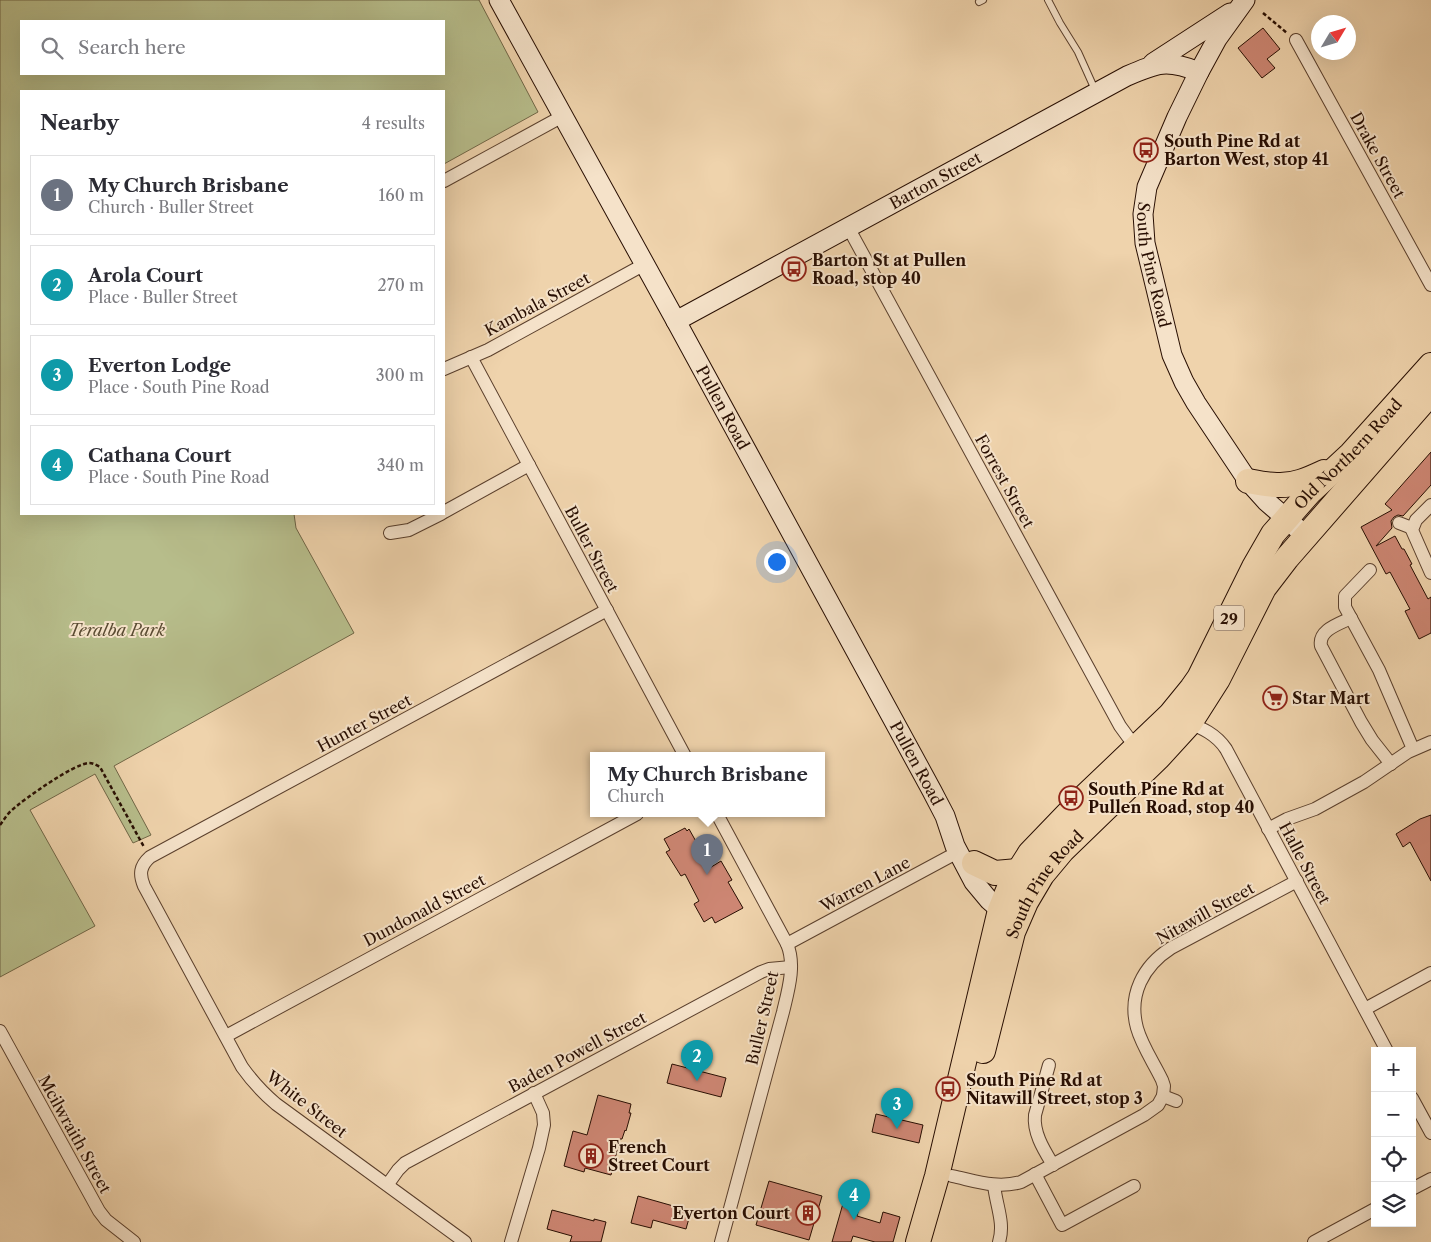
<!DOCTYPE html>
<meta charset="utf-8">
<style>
body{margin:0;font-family:"Libre Caslon Text",serif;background:#f2f2f3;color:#2b2b33}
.controls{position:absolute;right:15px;bottom:15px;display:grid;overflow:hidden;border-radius:0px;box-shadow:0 5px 20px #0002}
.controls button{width:45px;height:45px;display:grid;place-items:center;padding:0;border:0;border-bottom:1px solid #e1e1e2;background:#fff;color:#2b2b33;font:25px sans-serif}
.compass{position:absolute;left:1311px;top:15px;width:45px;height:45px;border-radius:50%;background:#fff;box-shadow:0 5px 20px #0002;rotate:52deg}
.you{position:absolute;left:776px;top:561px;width:18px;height:18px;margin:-12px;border:4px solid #fff;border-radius:50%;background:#1a73e8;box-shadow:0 0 0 8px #1a73e833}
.badge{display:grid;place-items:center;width:32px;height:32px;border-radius:50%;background:#2563eb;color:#fff;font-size:16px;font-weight:700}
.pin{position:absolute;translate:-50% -41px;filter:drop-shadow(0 1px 2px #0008)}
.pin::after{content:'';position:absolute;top:26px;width:18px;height:15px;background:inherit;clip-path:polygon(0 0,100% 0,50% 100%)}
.popup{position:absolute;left:590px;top:752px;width:235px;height:65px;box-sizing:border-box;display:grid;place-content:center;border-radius:0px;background:#fff;filter:drop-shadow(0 1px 4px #0005);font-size:16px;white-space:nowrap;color:#7c7c81}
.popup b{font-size:19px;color:#2b2b33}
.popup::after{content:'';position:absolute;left:50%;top:100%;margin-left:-10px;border:10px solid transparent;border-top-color:#fff}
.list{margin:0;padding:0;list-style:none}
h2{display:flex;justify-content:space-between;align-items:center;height:65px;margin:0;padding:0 20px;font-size:21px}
h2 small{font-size:16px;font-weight:400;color:#7c7c81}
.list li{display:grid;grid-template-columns:32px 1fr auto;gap:15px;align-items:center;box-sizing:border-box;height:80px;margin:0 10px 10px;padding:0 10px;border:1px solid #e1e1e2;border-radius:0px}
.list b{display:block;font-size:19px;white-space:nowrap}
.list p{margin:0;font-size:16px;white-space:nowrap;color:#7c7c81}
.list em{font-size:16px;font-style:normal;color:#7c7c81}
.icon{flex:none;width:28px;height:28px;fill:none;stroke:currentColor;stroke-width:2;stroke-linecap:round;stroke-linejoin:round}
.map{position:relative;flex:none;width:1431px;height:1242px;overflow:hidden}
.search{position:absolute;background:#fff;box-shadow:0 5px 20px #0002;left:20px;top:20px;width:425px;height:55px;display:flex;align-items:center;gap:12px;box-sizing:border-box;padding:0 18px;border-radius:0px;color:#7c7c81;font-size:19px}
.panel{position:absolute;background:#fff;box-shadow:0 5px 20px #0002;left:20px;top:90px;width:425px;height:425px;border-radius:0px}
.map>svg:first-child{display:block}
.green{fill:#b7bd8b;stroke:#706646;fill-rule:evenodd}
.building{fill:#cd8673;stroke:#280e02}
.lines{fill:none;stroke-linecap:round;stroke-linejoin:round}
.lane-casing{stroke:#5a3f2c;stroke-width:8}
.street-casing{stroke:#5a3f2c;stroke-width:14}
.secondary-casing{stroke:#280e02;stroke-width:21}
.highway-casing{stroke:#280e02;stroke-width:26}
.path{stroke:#280e02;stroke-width:2.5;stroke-dasharray:4 2.5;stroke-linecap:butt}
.lane{stroke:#f5e2c9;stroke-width:6}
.street{stroke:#f5e2c9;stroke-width:12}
.secondary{stroke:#f5e2c9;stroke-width:19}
.highway{stroke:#efd3ac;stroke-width:24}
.labels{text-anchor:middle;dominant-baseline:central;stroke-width:4;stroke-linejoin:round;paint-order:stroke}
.shield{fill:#f5e2c9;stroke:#664e3e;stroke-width:1}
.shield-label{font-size:15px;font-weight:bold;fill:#280e02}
.poi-label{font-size:16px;font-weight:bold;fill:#280e02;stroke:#f5e2c9;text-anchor:start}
.street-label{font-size:16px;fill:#280e02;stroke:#f5e2c9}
.park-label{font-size:16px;font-style:italic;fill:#5a4b32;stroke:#f5e2c9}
</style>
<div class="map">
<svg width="1431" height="1242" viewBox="0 0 1431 1242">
<rect width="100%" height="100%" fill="#efd3ac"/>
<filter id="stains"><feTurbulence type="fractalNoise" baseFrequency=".004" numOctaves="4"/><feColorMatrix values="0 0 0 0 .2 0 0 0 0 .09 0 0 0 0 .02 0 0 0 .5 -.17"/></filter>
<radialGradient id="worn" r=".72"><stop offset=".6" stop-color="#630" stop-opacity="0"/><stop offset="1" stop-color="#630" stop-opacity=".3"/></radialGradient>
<path class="green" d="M0,0H479L538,112L444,164V91H21V514H294L296,528L354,633L114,766L151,835L133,843L95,774L30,810L95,926L0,977ZM21,21H444V74H21Z"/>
<g class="building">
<path d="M1263,28L1280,49L1267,59L1275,68L1262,78L1238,48Z"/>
<path d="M1431,452V485L1403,516L1398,515L1394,517L1391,521L1392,528L1376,546L1395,536L1402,549H1404L1412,564L1410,565L1428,599L1431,597V633L1419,639L1405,611L1410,609L1390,572L1386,574L1361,527L1392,510L1385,504Z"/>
<path d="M1431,815V881L1410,842L1403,847L1396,834L1420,819Z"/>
<path d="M685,828L687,831L689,829L698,845L695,846L708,869L721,861L732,880L728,882L743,908L715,923L712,917L704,922L694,904L699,901L685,874L681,876L666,852L670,850L664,839Z"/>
<path d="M672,1064L726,1078L721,1097L667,1083Z"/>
<path d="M598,1095L631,1104L629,1113H631L626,1131L625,1130L622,1139H620L611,1175L585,1168L584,1172L564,1166L573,1131L587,1135Z"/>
<path d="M876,1114L923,1125L919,1143L872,1132Z"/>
<path d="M769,1181L822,1196L809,1240L756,1225Z"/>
<path d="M638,1196L691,1211L686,1229L653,1220L651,1228L631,1223Z"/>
<path d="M844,1200L860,1205L857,1216L880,1223L883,1212L900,1217L893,1242H875L853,1236L851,1242H832Z"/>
<path d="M552,1210L594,1221V1219L606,1222L601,1242H570L572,1236L547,1229Z"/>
</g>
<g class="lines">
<g class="lane-casing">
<g id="lane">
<path d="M1048,0L1060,23L1078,52L1096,92"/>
<path d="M979,2L983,0"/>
</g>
</g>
<g class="street-casing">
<g id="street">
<path d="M1296,40L1431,285"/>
<path d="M444,181L563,116"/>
<path d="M848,227L1120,726L1128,737L1137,746"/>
<path d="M471,357L685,756"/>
<path d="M444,369L488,350L645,264"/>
<path d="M1431,505L1416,520L1412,530L1431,573"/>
<path d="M444,512L529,465"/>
<path d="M1399,523L1412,528"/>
<path d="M390,533L409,530L441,514"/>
<path d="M1370,570L1345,596V607L1379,670L1413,749"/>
<path d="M1351,618C1339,624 1318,630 1321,646L1361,722L1372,740L1391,764"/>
<path d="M1186,722C1202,728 1216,734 1226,749L1387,1051"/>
<path d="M717,814L787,944C796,965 788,991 783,1012L721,1242"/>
<path d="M1268,829L1287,819L1315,809L1364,782L1408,752L1431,742"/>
<path d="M787,944L958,852"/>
<path d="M1365,1009L1431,973"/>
<path d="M0,1031L99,1211L106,1220L134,1242"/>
<path d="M226,1036L637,814"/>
<path d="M1049,1065L1035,1115C1033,1133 1044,1150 1053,1165"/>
<path d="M1163,1096L1164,1086L1162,1080C1154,1063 1142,1046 1137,1028C1128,995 1143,966 1171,948L1297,881"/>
<path d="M1412,1098L1431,1133"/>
<path d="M1035,1174L1062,1225L1134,1186"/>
<path d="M952,1176C976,1181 997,1189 1021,1182L1144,1115L1158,1105L1163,1096L1176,1101"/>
<path d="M388,1184L398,1170L405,1163L761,972L769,969L791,967"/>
<path d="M994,1185C996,1205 1005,1223 999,1242"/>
<path d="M1412,1189L1431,1179"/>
<path d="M465,1242L276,1104C263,1093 252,1081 242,1067L144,886C139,874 140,866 150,857L607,610"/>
<path d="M511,1242L539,1148L544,1125L543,1113L534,1093"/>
<path d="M1314,1242L1375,1209"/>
</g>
</g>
<g class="secondary-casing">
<g id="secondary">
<path id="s1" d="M499,0L676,321L932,791L945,816L955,846L974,882L989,900L1010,918"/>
<path id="s2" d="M1245,0L1217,39L1199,72L1177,117L1147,187L1143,214L1145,243L1172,355L1184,382L1196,403L1248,481L1266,501L1306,536"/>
<path d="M1153,63L1230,13"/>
<path id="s3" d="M676,321L1127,76C1157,63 1167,59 1199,72"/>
</g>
</g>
<g class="highway-casing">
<g id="highway">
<path d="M1248,481C1258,483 1267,485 1277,485C1294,486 1309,479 1324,472"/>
<path d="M974,863L995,873L1018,871"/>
<path id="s4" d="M983,1051L1013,932L1026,902L1042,875L1062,851L1158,758L1190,723L1218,679L1264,588L1287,558L1431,393"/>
<path id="s5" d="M918,1242L937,1176L1000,910L1011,883L1030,853L1081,800L1170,715L1192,688L1199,678L1254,567L1273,534L1309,493L1351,454L1431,365"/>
</g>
</g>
<g class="path">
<path d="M1263,13L1287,33"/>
<path d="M0,825C4,820 7,814 12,810C24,799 75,763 89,763C93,763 96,765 100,767L144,847"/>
</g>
<use href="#lane" class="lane"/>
<use href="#street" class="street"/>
<use href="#secondary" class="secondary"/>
<use href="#highway" class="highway"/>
</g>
<defs>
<g id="bus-ring" transform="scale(1.25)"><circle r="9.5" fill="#f5e2c9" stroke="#8f2418" stroke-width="1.5"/><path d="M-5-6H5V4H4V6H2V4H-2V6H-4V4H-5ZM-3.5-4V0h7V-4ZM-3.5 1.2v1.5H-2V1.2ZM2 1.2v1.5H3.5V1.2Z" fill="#8f2418"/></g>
<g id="supermarket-ring" transform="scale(1.25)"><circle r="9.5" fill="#f5e2c9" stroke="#8f2418" stroke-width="1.5"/><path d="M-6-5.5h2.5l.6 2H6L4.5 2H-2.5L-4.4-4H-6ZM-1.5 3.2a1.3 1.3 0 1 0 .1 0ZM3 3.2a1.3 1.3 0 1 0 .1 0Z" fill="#8f2418"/></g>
<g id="building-ring" transform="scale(1.25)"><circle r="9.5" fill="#f5e2c9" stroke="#8f2418" stroke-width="1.5"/><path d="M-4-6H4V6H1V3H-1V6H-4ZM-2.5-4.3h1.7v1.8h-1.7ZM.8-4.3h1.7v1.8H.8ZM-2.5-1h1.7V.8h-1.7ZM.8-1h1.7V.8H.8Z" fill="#8f2418"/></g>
</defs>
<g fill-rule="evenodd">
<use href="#bus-ring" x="1146" y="150"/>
<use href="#bus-ring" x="794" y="269"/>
<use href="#supermarket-ring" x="1275" y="698"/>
<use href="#bus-ring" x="1071" y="798"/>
<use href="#bus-ring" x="948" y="1089"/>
<use href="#building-ring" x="591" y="1156"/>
<use href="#building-ring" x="808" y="1213"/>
</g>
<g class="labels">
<rect class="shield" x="1214" y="605.5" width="30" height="25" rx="4"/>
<g class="shield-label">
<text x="1229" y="618">29</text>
</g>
<g class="poi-label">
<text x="1164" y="141">South Pine Rd at<tspan x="1164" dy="18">Barton West, stop 41</tspan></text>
<text x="812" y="260">Barton St at Pullen<tspan x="812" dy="18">Road, stop 40</tspan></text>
<text x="1292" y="698">Star Mart</text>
<text x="1088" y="789">South Pine Rd at<tspan x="1088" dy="18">Pullen Road, stop 40</tspan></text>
<text x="966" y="1080">South Pine Rd at<tspan x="966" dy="18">Nitawill Street, stop 3</tspan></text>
<text x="608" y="1147">French<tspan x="608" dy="18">Street Court</tspan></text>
<text x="790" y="1213" text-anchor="end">Everton Court</text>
</g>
<g class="street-label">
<text transform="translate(1378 155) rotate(61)">Drake Street</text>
<text stroke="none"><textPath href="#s3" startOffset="295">Barton Street</textPath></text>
<text stroke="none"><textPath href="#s2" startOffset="291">South Pine Road</textPath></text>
<text transform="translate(537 304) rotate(-28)">Kambala Street</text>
<text stroke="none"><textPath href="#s1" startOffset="465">Pullen Road</textPath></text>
<text stroke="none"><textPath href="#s5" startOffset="922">Old Northern Road</textPath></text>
<text transform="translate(1005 481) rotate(61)">Forrest Street</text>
<text transform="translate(592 549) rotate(62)">Buller Street</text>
<text transform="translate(364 723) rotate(-28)">Hunter Street</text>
<text stroke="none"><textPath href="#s1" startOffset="870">Pullen Road</textPath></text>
<text transform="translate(1305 863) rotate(62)">Halle Street</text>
<text transform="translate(865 884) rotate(-28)">Warren Lane</text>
<text stroke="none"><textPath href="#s4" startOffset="180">South Pine Road</textPath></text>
<text transform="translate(424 910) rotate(-28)">Dundonald Street</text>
<text transform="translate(1205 913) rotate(-29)">Nitawill Street</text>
<text transform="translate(762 1018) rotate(-77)">Buller Street</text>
<text transform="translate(577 1052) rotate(-28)">Baden Powell Street</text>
<text transform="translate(307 1104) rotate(38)">White Street</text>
<text transform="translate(75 1134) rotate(61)">Mcilwraith Street</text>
</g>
<g class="park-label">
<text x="117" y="630">Teralba Park</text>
</g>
</g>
<rect width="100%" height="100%" filter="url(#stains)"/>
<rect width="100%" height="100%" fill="url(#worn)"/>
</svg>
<div class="controls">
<button>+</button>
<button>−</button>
<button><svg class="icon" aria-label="locate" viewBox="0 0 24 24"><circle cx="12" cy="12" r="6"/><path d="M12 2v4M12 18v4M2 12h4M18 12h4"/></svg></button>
<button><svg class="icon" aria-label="layers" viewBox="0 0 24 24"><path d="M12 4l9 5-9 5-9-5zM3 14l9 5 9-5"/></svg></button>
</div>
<svg class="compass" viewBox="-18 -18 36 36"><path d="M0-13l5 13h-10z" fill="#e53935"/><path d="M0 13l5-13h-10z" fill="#7c7c81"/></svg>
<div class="you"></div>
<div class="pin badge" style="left:707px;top:875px;background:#6b7280">1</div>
<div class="popup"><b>My Church Brisbane</b>Church</div>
<div class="pin badge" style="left:697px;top:1081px;background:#0f9aa8">2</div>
<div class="pin badge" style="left:897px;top:1129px;background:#0f9aa8">3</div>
<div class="pin badge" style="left:854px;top:1220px;background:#0f9aa8">4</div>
<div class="search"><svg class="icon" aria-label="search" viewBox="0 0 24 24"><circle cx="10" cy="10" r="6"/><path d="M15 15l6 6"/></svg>Search here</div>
<section class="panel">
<h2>Nearby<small>4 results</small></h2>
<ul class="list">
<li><span class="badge" style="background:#6b7280">1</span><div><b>My Church Brisbane</b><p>Church · Buller Street</p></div><em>160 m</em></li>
<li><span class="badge" style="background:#0f9aa8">2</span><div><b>Arola Court</b><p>Place · Buller Street</p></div><em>270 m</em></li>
<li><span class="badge" style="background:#0f9aa8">3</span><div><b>Everton Lodge</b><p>Place · South Pine Road</p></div><em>300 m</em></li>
<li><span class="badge" style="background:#0f9aa8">4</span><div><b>Cathana Court</b><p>Place · South Pine Road</p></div><em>340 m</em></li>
</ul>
</section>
</div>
